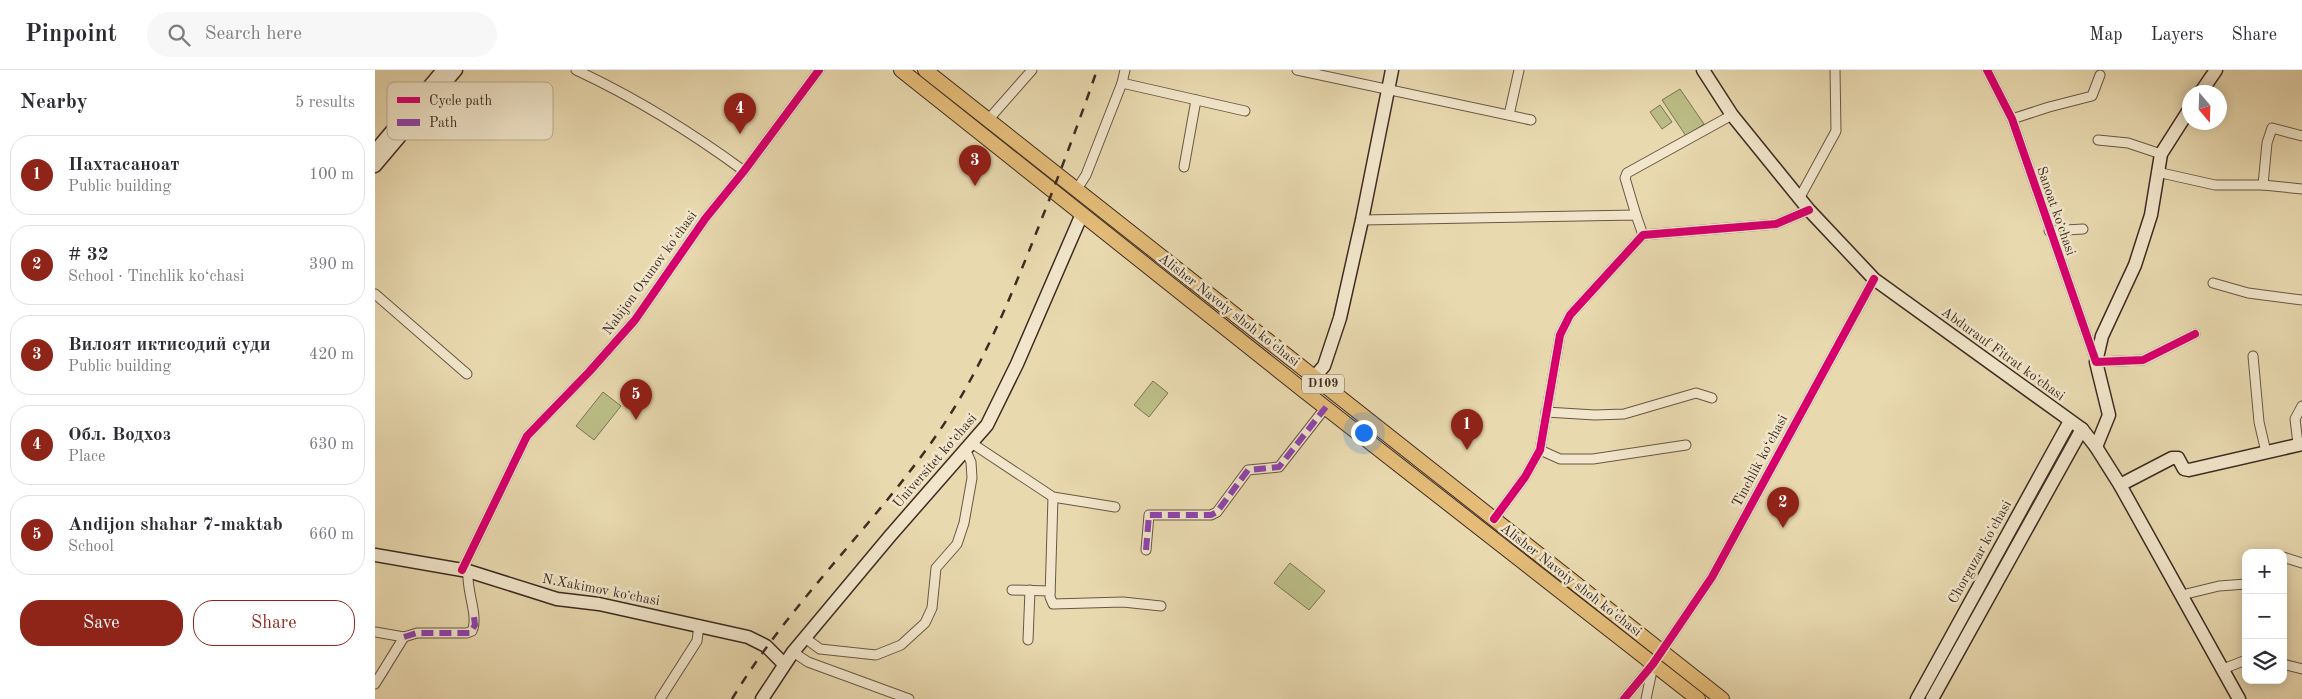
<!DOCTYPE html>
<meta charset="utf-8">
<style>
body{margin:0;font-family:"Old Standard TT",serif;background:#f7f7f7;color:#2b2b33}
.controls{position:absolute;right:15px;bottom:15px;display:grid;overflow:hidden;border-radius:10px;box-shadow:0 2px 12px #0003}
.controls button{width:45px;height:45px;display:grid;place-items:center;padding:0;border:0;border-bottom:1px solid #e1e1e2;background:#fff;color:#2b2b33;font:25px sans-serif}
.compass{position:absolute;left:1807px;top:15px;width:45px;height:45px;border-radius:50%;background:#fff;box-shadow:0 2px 12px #0003;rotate:161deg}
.you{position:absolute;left:988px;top:362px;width:18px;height:18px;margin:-12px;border:4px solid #fff;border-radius:50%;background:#1a73e8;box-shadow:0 0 0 8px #1a73e833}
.badge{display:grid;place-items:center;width:32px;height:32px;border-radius:50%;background:#8f2418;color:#fff;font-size:16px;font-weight:700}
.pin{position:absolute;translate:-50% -41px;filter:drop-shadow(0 1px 2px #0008)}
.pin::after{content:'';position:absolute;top:26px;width:18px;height:15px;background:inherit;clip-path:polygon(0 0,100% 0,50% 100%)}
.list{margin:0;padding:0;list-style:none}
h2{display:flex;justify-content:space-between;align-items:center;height:65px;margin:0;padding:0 20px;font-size:21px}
h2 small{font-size:16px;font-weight:400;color:#7c7c81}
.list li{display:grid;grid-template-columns:32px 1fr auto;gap:15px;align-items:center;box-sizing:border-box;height:80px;margin:0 10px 10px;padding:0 10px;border:1px solid #e1e1e2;border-radius:20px}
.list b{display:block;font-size:19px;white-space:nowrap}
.list p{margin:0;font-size:16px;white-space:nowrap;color:#7c7c81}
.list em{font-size:16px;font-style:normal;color:#7c7c81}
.actions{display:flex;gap:10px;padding:15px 20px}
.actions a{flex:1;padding:11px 0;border:1px solid #8f2418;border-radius:20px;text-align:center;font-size:18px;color:#8f2418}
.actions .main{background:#8f2418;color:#fff}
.icon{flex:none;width:28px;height:28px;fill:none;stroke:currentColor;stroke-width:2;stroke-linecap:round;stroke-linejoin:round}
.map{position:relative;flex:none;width:1927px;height:629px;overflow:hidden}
header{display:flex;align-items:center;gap:30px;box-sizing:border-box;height:70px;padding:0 25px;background:#fff;border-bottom:1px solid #e1e1e2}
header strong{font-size:24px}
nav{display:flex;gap:28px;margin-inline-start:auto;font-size:18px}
.search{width:350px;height:45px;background:#f7f7f7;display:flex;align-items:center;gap:12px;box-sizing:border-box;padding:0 18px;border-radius:28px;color:#7c7c81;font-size:19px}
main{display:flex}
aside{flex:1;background:#fff}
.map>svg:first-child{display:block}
.green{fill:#bcbe87;stroke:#7d7555}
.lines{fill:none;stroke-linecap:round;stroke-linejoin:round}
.street-casing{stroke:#695746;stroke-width:11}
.secondary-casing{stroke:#3e2c23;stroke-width:15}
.primary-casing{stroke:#3e2c23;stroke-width:16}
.street{stroke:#f1e6cb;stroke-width:9}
.secondary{stroke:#f1e6cb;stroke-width:12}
.primary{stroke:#e4bc78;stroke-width:14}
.rail{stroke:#3e2c23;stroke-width:2.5;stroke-dasharray:9 9;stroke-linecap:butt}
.quiet{stroke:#8e44ad;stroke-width:6;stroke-dasharray:12 6;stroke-linecap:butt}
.cycleway-casing{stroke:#f1e6cb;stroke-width:11}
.cycleway{stroke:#d6006c;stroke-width:8}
.labels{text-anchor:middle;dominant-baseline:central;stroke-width:5;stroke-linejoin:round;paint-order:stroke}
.shield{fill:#f1e6cb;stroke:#746455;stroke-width:1}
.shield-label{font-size:12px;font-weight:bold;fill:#3e2c23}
.street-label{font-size:14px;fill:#3e2c23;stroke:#f1e6cb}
.key{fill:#f1e6cb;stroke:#bbae99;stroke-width:1}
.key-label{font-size:14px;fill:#3e2c23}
</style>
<header>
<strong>Pinpoint</strong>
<div class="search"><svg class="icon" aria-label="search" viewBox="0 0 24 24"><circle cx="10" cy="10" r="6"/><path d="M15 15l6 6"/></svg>Search here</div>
<nav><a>Map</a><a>Layers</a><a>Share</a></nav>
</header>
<main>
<aside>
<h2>Nearby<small>5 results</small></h2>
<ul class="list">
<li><span class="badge">1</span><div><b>Пахтасаноат</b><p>Public building</p></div><em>100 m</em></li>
<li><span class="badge">2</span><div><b># 32</b><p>School · Tinchlik kо‘chasi</p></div><em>390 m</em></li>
<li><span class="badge">3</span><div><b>Вилоят иктисодий суди</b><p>Public building</p></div><em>420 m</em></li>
<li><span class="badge">4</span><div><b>Обл. Водхоз</b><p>Place</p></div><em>630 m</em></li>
<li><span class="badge">5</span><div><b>Andijon shahar 7-maktab</b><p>School</p></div><em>660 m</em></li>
</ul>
<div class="actions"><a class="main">Save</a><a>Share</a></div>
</aside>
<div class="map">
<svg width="1927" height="629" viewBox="0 0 1927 629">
<rect width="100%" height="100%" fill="#e9d9af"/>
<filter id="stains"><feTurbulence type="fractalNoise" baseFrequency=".004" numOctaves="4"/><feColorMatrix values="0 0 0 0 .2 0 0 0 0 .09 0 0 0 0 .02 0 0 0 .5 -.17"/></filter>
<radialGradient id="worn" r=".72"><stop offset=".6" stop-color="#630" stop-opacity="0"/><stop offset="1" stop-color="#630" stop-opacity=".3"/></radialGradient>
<g class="green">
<path d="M1305,19L1329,54L1311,66L1287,30Z"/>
<path d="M1285,35L1297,52L1287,59L1275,42Z"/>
<path d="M778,311L793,323L774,347L759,335Z"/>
<path d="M228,322L246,336L219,370L201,356Z"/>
<path d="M1692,363L1698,369L1554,629H1547Z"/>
<path d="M915,493L950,521L934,540L899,513Z"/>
</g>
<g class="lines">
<g class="street-casing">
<g id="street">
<path d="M201,0C261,28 316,62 369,101"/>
<path d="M922,0L1156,50"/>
<path d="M1612,0L1637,49L1721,292L1768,290L1820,264"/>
<path d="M747,13L870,41"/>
<path d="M1134,45L1144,0"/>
<path d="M1637,49L1674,37L1717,26L1725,5"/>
<path d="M613,50L657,0"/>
<path d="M1723,70L1753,73L1786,84"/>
<path d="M809,97L821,30"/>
<path d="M1782,102L1840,115H1888L1927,119"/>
<path d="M1888,115L1892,73L1897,58L1927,66"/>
<path d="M702,119L711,105L747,13L750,0"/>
<path d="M1425,127L1461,61L1460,0"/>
<path d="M1261,145L1250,108L1252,103L1357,45"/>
<path d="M987,150L1261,145L1268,165"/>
<path d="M1674,161L1708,159"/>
<path d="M1838,213L1873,223L1927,230"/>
<path d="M0,224L92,304"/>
<path d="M1878,286L1884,352L1891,382"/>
<path d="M1171,342L1220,345L1249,344L1321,323L1337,328"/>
<path d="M598,374L678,427L740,437"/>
<path d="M1923,374L1920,349L1927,336"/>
<path d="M1165,380L1185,389H1218L1311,375"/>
<path d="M678,427L675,527L678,534L748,532L786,536"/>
<path d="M1119,449L1150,407L1165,380L1185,265L1195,245L1268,165L1401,154L1434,140"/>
<path d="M771,480L774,445H836L842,442L873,400L904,397L951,337"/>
<path d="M1908,487L1927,493"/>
<path d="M87,500L152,366L214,302L260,250L330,149L369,101L444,0"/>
<path d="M637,520L675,521"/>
<path d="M1807,525L1844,516L1871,514"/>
<path d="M0,562L29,567"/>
<path d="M29,567L42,563H92L97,561C104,546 91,521 93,501"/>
<path d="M430,568L445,579L501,585L526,575L550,553L557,538L561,498L582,474L589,453L597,408L596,392L591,381"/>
<path d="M653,570L655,520"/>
<path d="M418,582L433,592L534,629"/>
<path d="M1908,594L1927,599"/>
<path d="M1848,599L1871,590"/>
<path d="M0,614L29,567"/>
<path d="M285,629L322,571L324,555"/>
<path d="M1249,629L1278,594L1337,507L1499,209"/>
<path d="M1271,629L1278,596"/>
</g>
</g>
<g class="secondary-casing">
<g id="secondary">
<path d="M1328,0L1357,45L1434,140L1499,209L1707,359L1721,377L1745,415L1864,629"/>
<path d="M1826,22L1841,0"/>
<path d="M0,81L68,0"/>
<path d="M0,96L81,0"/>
<path d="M928,320L949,296L965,248L987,150L1017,0"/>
<path d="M1721,377L1734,345L1721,292L1727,266L1760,195L1776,145L1786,84L1814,40"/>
<path d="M1745,415L1797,388H1803L1809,399L1814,400L1927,374"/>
<path d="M0,485L93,501L182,529L224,534L373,567L391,576L409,594"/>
<path d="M387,629L418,582L515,466L612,355L642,294L707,144"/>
<path d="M1542,629L1695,351"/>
<path d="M1557,629L1707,359"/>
</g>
</g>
<g class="primary-casing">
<g id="primary">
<path d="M526,0L928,320L1323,629"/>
<path d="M550,0L1347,629"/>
</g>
</g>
<use href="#street" class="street"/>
<use href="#secondary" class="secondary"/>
<use href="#primary" class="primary"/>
<path class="rail" d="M357,629C416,531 501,454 565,360C603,304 629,243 654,181C678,121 701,61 722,0"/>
<g class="quiet">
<path d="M771,480L774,445H836L842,442L873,400L904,397L951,337"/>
<path d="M29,567L42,563H95L100,555L99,547"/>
</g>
<g class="cycleway-casing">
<g id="cycleway">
<path d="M1612,0L1637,49L1721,292L1768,290L1820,264"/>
<path d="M1119,449L1150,407L1165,380L1185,265L1195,245L1268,165L1401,154L1434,140"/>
<path d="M87,500L152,366L214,302L260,250L330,149L369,101L444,0"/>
<path d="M1249,629L1278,594L1337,507L1499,209"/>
</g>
</g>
<use href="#cycleway" class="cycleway"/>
</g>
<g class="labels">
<rect class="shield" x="927" y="304.5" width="42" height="19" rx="4"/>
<g class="shield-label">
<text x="948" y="314">D109</text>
</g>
<g class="street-label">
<text transform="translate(1681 141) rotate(71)">Sanoat koʻchasi</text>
<text transform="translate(275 203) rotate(-54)">Nabijon Oxunov ko'chasi</text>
<text transform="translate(854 240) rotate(38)">Alisher Navoiy shoh ko'chasi</text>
<text transform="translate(1628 284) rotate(36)">Abdurauf Fitrat koʻchasi</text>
<text transform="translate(560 391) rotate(-49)">Universitet kо‘chasi</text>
<text transform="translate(1385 391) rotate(-62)">Tinchlik kо‘chasi</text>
<text transform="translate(1605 482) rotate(-61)">Chorguzar ko'chasi</text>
<text transform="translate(1196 510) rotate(38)">Alisher Navoiy shoh ko'chasi</text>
<text transform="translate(226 520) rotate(11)">N.Xakimov koʻchasi</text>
</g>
</g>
<rect x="12" y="12" width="166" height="58" rx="8" class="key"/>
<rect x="22" y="27" width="23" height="6" fill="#d6006c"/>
<rect x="22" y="49" width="23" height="7" fill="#8e44ad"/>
<g class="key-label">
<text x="54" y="35">Cycle path</text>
<text x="54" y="57">Path</text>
</g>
<rect width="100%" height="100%" filter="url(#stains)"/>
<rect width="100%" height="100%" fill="url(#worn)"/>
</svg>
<div class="controls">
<button>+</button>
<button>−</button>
<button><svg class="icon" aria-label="layers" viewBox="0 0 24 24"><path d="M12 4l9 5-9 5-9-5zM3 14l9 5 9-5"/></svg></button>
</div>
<svg class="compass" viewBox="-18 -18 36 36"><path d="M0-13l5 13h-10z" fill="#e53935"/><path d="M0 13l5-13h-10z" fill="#7c7c81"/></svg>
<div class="you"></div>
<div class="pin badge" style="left:1092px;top:380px">1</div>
<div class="pin badge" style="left:1408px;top:458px">2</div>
<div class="pin badge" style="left:600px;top:116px">3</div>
<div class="pin badge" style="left:365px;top:64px">4</div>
<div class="pin badge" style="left:261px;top:350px">5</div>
</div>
</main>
